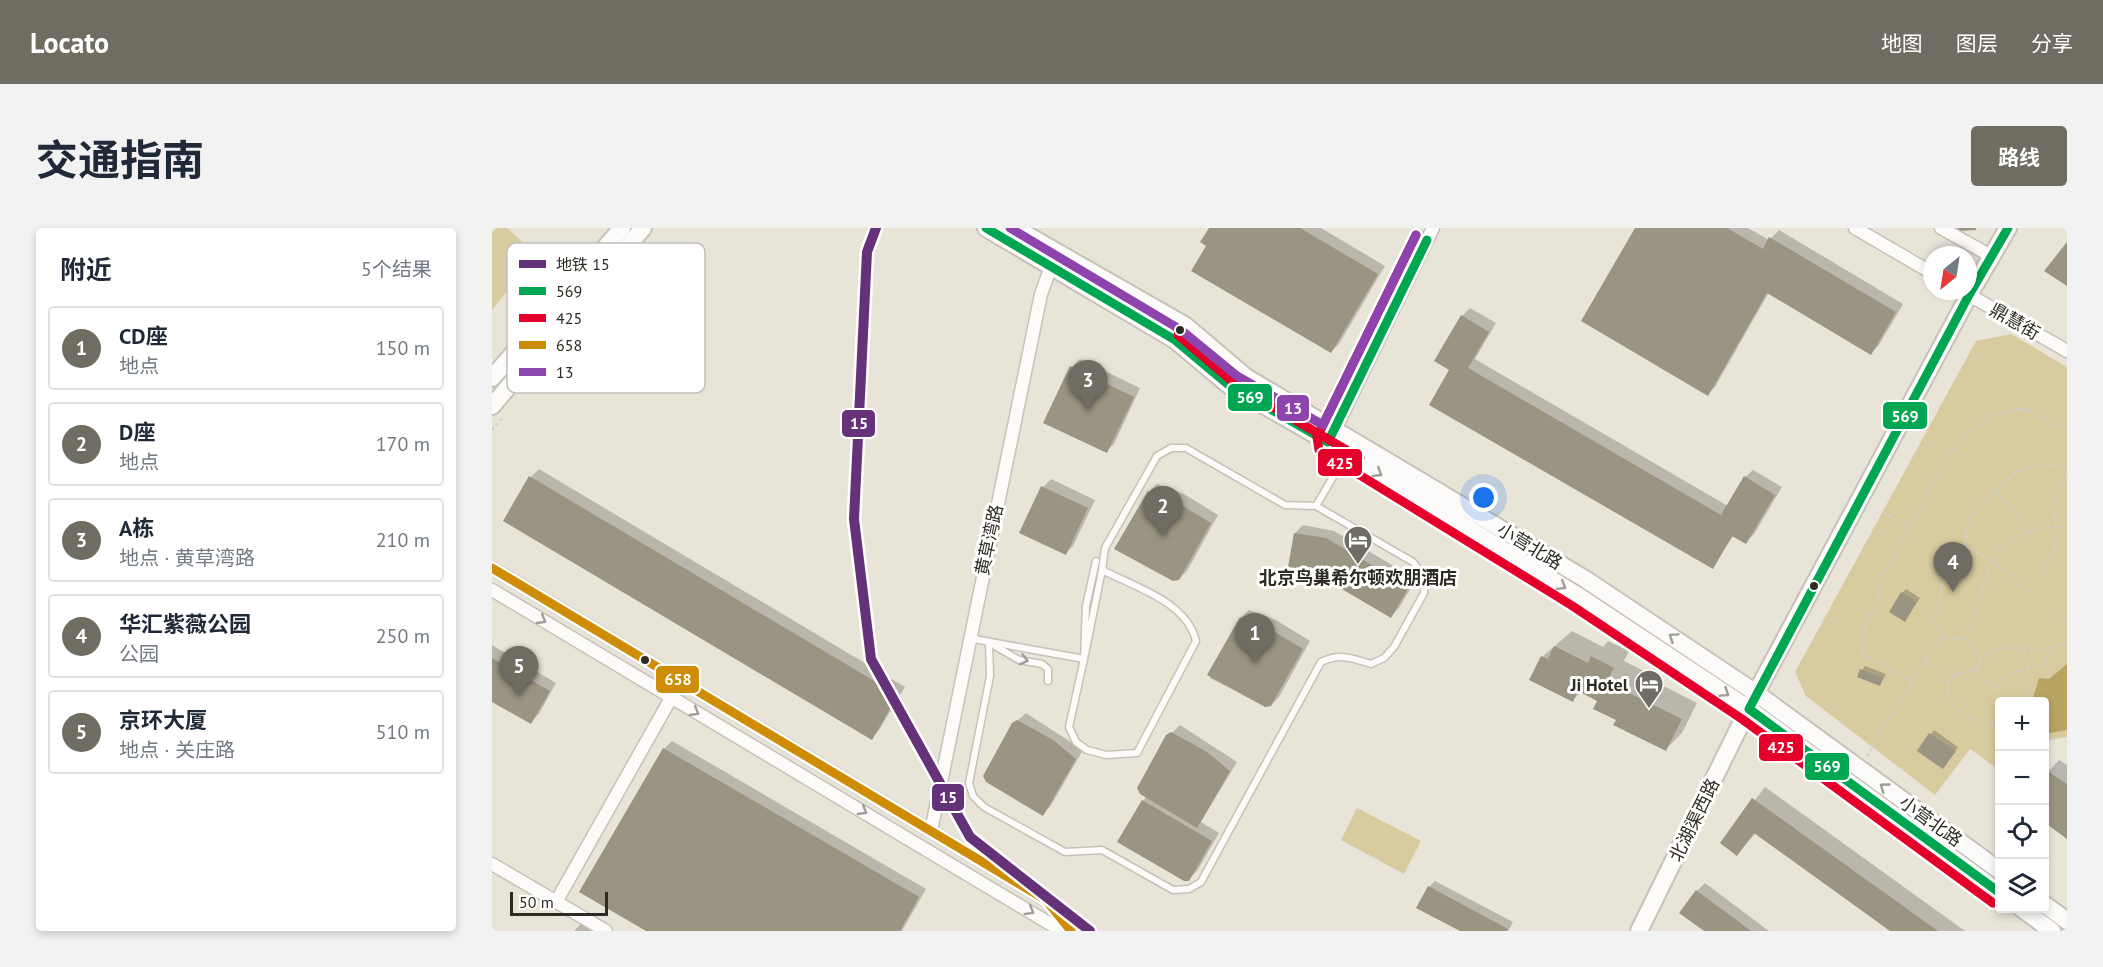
<!DOCTYPE html>
<html lang="zh">
<meta charset="utf-8">
<style>
body{margin:0;font-family:"PT Sans","Noto Sans SC",sans-serif;background:#f2f2f3;color:#1f2937}
.controls{position:absolute;right:18px;bottom:18px;display:grid;overflow:hidden;border-radius:6px;box-shadow:0 3px 9px #0003}
.controls button{width:54px;height:54px;display:grid;place-items:center;padding:0;border:0;border-bottom:2px solid #e0e1e3;background:#fff;color:#1f2937;font:30px sans-serif}
.compass{position:absolute;left:1431px;top:18px;width:54px;height:54px;border-radius:50%;background:#fff;box-shadow:0 3px 9px #0003;rotate:210deg}
.scale{position:absolute;left:18px;bottom:15px;width:98px;box-sizing:border-box;padding-left:6px;border:3px solid #2e2b23;border-top:0;font-size:16px;line-height:21px;white-space:nowrap;color:#2e2b23;-webkit-text-stroke:4px #fff;paint-order:stroke}
.you{position:absolute;left:992px;top:270px;width:21px;height:21px;margin:-15px;border:4px solid #fff;border-radius:50%;background:#1a73e8;box-shadow:0 0 0 9px #1a73e833}
.badge{display:grid;place-items:center;width:39px;height:39px;border-radius:50%;background:#6f6c62;color:#fff;font-size:20px;font-weight:700}
.pin{position:absolute;translate:-50% -50px;filter:drop-shadow(0 2px 3px #0008)}
.pin::after{content:'';position:absolute;top:32px;width:21px;height:18px;background:inherit;clip-path:polygon(0 0,100% 0,50% 100%)}
.list{margin:0;padding:0;list-style:none}
h2{display:flex;justify-content:space-between;align-items:center;height:78px;margin:0;padding:0 24px;font-size:26px}
h2 small{font-size:20px;font-weight:400;color:#747a83}
.list li{display:grid;grid-template-columns:39px 1fr auto;gap:18px;align-items:center;box-sizing:border-box;height:84px;margin:0 12px 12px;padding:0 12px;border:2px solid #e0e1e3;border-radius:6px}
.list b{display:block;font-size:22px;white-space:nowrap}
.list p{margin:0;font-size:20px;white-space:nowrap;color:#747a83}
.list em{font-size:20px;font-style:normal;color:#747a83}
.icon{flex:none;width:33px;height:33px;fill:none;stroke:currentColor;stroke-width:2;stroke-linecap:round;stroke-linejoin:round}
.map{position:relative;flex:none;width:1575px;height:703px;overflow:hidden;border-radius:6px}
header{display:flex;align-items:center;gap:36px;box-sizing:border-box;height:84px;padding:0 30px;background:#6f6c62;color:#fff}
header strong{font-size:28px}
nav{display:flex;gap:33px;margin-inline-start:auto;font-size:21px}
.intro{display:flex;align-items:center;justify-content:space-between;box-sizing:border-box;height:144px;padding:0 36px}
h1{margin:0;font-size:42px}
.button{padding:15px 27px;border-radius:6px;background:#6f6c62;color:#fff;font-size:21px;font-weight:700}
main{display:flex;gap:36px;padding:0 36px}
aside{flex:1;background:#fff;border-radius:6px;box-shadow:0 3px 9px #0003}
.map>svg:first-child{display:block}
.green{fill:#d8cba0}
.water{fill:#b7a462}
.shadow{fill:#0003}
.building{fill:#9a9482}
.lines{fill:none;stroke-linecap:round;stroke-linejoin:round}
.lane-casing{stroke:#c6c2b9;stroke-width:9}
.street-casing{stroke:#c6c2b9;stroke-width:15}
.secondary-casing{stroke:#c6c2b9;stroke-width:20}
.path{stroke:#d0cfcb;stroke-width:2;stroke-dasharray:3 3;stroke-linecap:butt}
.lane{stroke:#fcfbf9;stroke-width:6}
.street{stroke:#fcfbf9;stroke-width:12}
.secondary{stroke:#fcfbf9;stroke-width:16}
.bus-1-casing{stroke:#fff;stroke-width:14}
.bus-2-casing{stroke:#fff;stroke-width:14}
.bus-3-casing{stroke:#fff;stroke-width:14}
.bus-4-casing{stroke:#fff;stroke-width:14}
.bus-1{stroke:#00a651;stroke-width:9}
.bus-2{stroke:#e4002b;stroke-width:9}
.bus-3{stroke:#cf8d07;stroke-width:9}
.bus-4{stroke:#8e44ad;stroke-width:9}
.metro-1-casing{stroke:#fff;stroke-width:15}
.metro-1{stroke:#653279;stroke-width:10}
.oneway{stroke:#9f9d99}
.bus-dot{fill:#2e2b23;stroke:#fff;stroke-width:2}
.labels{text-anchor:middle;dominant-baseline:central;stroke-width:6;stroke-linejoin:round;paint-order:stroke}
.street-label{font-size:18px;fill:#2e2b23;stroke:#fff}
.poi-label{font-size:18px;font-weight:bold;fill:#2e2b23;stroke:#fff}
.key{fill:#fff;stroke:#c0bfbd;stroke-width:1.5}
.key-label{font-size:16px;fill:#2e2b23}
.line-badge{stroke:#fff;stroke-width:2}
.badge-label{font-size:16px;text-anchor:middle;font-weight:bold;fill:#fff}
</style>
<header>
<strong>Locato</strong>
<nav><a>地图</a><a>图层</a><a>分享</a></nav>
</header>
<div class="intro"><h1>交通指南</h1><a class="button">路线</a></div>
<main>
<aside>
<h2>附近<small>5个结果</small></h2>
<ul class="list">
<li><span class="badge">1</span><div><b>CD座</b><p>地点</p></div><em>150 m</em></li>
<li><span class="badge">2</span><div><b>D座</b><p>地点</p></div><em>170 m</em></li>
<li><span class="badge">3</span><div><b>A栋</b><p>地点 · 黄草湾路</p></div><em>210 m</em></li>
<li><span class="badge">4</span><div><b>华汇紫薇公园</b><p>公园</p></div><em>250 m</em></li>
<li><span class="badge">5</span><div><b>京环大厦</b><p>地点 · 关庄路</p></div><em>510 m</em></li>
</ul>
</aside>
<div class="map">
<svg width="1575" height="703" viewBox="0 0 1575 703">
<rect width="100%" height="100%" fill="#e9e4d8"/>
<g class="green">
<path d="M0,0H15L45,27L0,82Z"/>
<path d="M1519,106L1575,139V509L1553,513L1552,473H1508L1507,542L1478,521L1443,567L1314,468L1303,444L1484,113Z"/>
<path d="M865,580L929,613L912,646L849,612Z"/>
</g>
<path class="water" d="M1575,436V502L1553,506L1552,473H1540L1547,450L1557,451Z"/>
<g class="shadow">
<path d="M718,0H829L893,38L847,116L839,124L716,17Z"/>
<path d="M1144,0H1256L1277,12L1287,2L1411,76L1387,117L1379,125L1277,64L1223,159L1215,167Z"/>
<path d="M978,80L1004,95L983,131L1236,278L1253,249L1261,242L1290,259L1262,306L1254,314L1242,307L1220,339L959,142L970,88Z"/>
<path d="M588,131L648,160L622,216L614,224L580,139Z"/>
<path d="M47,241L413,459L387,502L380,510L39,249Z"/>
<path d="M559,251L603,272L581,318L573,326L551,259Z"/>
<path d="M665,256L692,266L726,287L695,343L687,351L657,264Z"/>
<path d="M811,297L842,303L924,351L907,380L899,388L803,305Z"/>
<path d="M1414,361L1428,370L1413,392L1410,365Z"/>
<path d="M757,382L784,392L818,413L787,469L779,477L773,478L718,450V442L749,390Z"/>
<path d="M1080,403L1111,419L1116,413L1137,423L1132,433L1154,444L1152,448L1205,475L1190,505L1174,521L1126,491L1107,472L1090,463L1081,472L1050,429Z"/>
<path d="M0,417L64,455L47,486L39,494L0,472Z"/>
<path d="M1373,438L1394,446L1388,457L1370,442Z"/>
<path d="M534,485L591,522L558,579L550,586L526,492Z"/>
<path d="M688,497L745,534L709,594L727,605L705,643L697,651L651,573L655,568L680,505Z"/>
<path d="M1442,502L1466,519L1454,536L1427,523Z"/>
<path d="M180,513L434,661L410,703H157L89,663L172,521Z"/>
<path d="M1567,532L1575,537V609L1552,592V548Z"/>
<path d="M1273,559L1473,703H1401L1264,605L1245,626L1230,615Z"/>
<path d="M943,653L1021,694L1016,703H972L937,659Z"/>
<path d="M1213,655L1277,703H1214L1205,663Z"/>
<path d="M92,693L110,703H82Z"/>
</g>
<g class="building">
<path d="M717,0H808L886,46L839,125L699,43L714,18L708,14Z"/>
<path d="M1143,0H1235L1271,21L1277,9L1404,84L1379,127L1275,65L1216,168L1089,93Z"/>
<path d="M1466,0H1484V2L1467,3Z"/>
<path d="M1575,14V58L1552,43Z"/>
<path d="M969,87L997,104L976,140L1229,287L1252,248L1283,267L1254,316L1240,308L1221,341L937,177L957,142L942,133Z"/>
<path d="M578,138L642,169L615,225L551,195Z"/>
<path d="M37,248L406,467L380,512L11,293Z"/>
<path d="M549,258L596,280L574,327L527,305Z"/>
<path d="M656,263L684,274L719,295L687,352L681,353L622,321Z"/>
<path d="M802,305L834,310L917,359L899,390L821,344L796,339Z"/>
<path d="M1409,364L1425,374L1413,394L1397,384Z"/>
<path d="M748,389L776,400L811,421L779,478L773,479L715,447Z"/>
<path d="M1062,418L1096,435L1099,428L1122,440L1117,449L1139,460L1137,465L1190,491L1174,523L1121,497L1124,492L1101,481L1105,473L1086,463L1081,474L1037,452L1049,428L1056,431Z"/>
<path d="M0,430L58,463L39,496L0,474Z"/>
<path d="M1368,441L1391,450L1388,458L1365,449Z"/>
<path d="M525,492L561,512L584,531L551,588L494,554L491,548L520,495Z"/>
<path d="M679,504L715,524L738,543L705,600L648,566L645,560L674,507Z"/>
<path d="M1437,505L1464,523L1451,541L1425,523Z"/>
<path d="M171,520L427,669L408,703H154L87,664Z"/>
<path d="M1554,542L1575,556V611L1552,594Z"/>
<path d="M1260,570L1446,703H1398L1262,605L1245,628L1228,615Z"/>
<path d="M650,572L720,613L697,653H692L625,614Z"/>
<path d="M936,658L1016,701L1015,703H968L924,680Z"/>
<path d="M1204,662L1259,703H1212L1187,685Z"/>
</g>
<g class="lines">
<g class="lane-casing">
<g id="lane">
<path d="M824,278L841,249L837,217"/>
<path d="M477,410L592,431"/>
<path d="M497,415L498,448L477,555L481,568L492,579L573,624L610,622L681,662L697,661L709,654L829,434C848,425 860,430 879,436L892,430L902,419L932,365L933,349L921,334L824,278L793,277L694,220H679L665,228L613,320L610,342"/>
<path d="M503,418L527,432L550,436L556,441V453"/>
<path d="M592,431L610,342C643,359 695,374 704,413L645,525L614,527L595,522L584,514L577,499L592,431L594,378L604,333"/>
</g>
</g>
<g class="street-casing">
<g id="street">
<path d="M1363,0L1440,45"/>
<path d="M1449,0L1499,28"/>
<path d="M1472,64L1575,123"/>
<path d="M840,208L941,0"/>
<path d="M0,340L554,672L579,703"/>
<path d="M0,362L570,703"/>
<path d="M439,603L549,66L561,33"/>
<path d="M0,636L114,703"/>
<path d="M64,674L183,463"/>
</g>
</g>
<g class="secondary-casing">
<g id="secondary">
<path d="M494,0L683,112L738,158L836,214L1085,367L1257,481L1508,665"/>
<path d="M523,0L694,98L754,149L1093,351L1264,465L1508,643"/>
<path d="M0,150L130,0"/>
<path d="M0,178L151,0"/>
<path d="M1552,676L1575,693"/>
<path d="M1529,680L1560,703"/>
<path d="M1147,703L1264,465L1477,67L1516,0"/>
</g>
</g>
<g class="path">
<path d="M0,202L12,188"/>
<path d="M1503,263C1522,242 1542,233 1571,239L1575,244L1562,280L1564,320L1554,336L1553,349"/>
<path d="M1391,284L1418,300"/>
<path d="M1561,288L1575,285"/>
<path d="M1474,318L1519,345L1530,362L1537,364"/>
<path d="M1561,386L1575,395"/>
<path d="M1450,409L1441,391L1447,379L1452,335L1474,318C1473,293 1485,278 1503,263L1540,301"/>
<path d="M1473,410L1504,322C1527,307 1547,295 1575,300"/>
<path d="M1531,418L1535,439L1534,473"/>
<path d="M1489,431L1484,440L1488,450L1503,460L1521,444L1553,436L1556,421"/>
<path d="M1434,433C1440,439 1450,446 1454,453C1456,457 1456,463 1457,467C1465,489 1487,495 1508,496"/>
<path d="M1420,454L1371,426V409L1377,390L1386,373L1391,346L1423,291L1452,234L1472,208L1496,189L1527,181L1540,183L1575,203"/>
<path d="M1455,454L1462,447L1484,440"/>
<path d="M1375,528L1439,421L1450,410L1473,411L1489,431C1511,413 1523,422 1547,422C1557,421 1565,415 1575,415"/>
</g>
<use href="#lane" class="lane"/>
<use href="#street" class="street"/>
<use href="#secondary" class="secondary"/>
<g class="bus-1-casing">
<g id="bus-1">
<path d="M494,0L683,112L738,158L836,214L935,12"/>
<path d="M1508,665L1257,481L1477,67L1516,0"/>
</g>
</g>
<g class="bus-2-casing">
<g id="bus-2">
<path d="M924,7L825,209L827,222L1079,377L1250,491L1501,675"/>
<path d="M686,107L747,159L868,230"/>
</g>
</g>
<g class="bus-3-casing">
<path id="bus-3" d="M0,340L554,672L579,703"/>
</g>
<g class="bus-4-casing">
<path id="bus-4" d="M518,0L689,102L745,148L831,197L924,7"/>
</g>
<use href="#bus-1" class="bus-1"/>
<use href="#bus-2" class="bus-2"/>
<use href="#bus-3" class="bus-3"/>
<use href="#bus-4" class="bus-4"/>
<g class="metro-1-casing">
<path id="metro-1" d="M384,0L375,24L362,291L379,431L478,609L598,703"/>
</g>
<use href="#metro-1" class="metro-1"/>
</g>
<defs><path id="oneway-chevron" d="M-2-3.5L2.5 0L-2 3.5" fill="none" stroke-width="1.6" stroke-linecap="round" stroke-linejoin="round" transform="scale(1.5)"/></defs>
<g class="oneway">
<use href="#oneway-chevron" transform="translate(886 245) rotate(32)"/>
<use href="#oneway-chevron" transform="translate(1070 358) rotate(32)"/>
<use href="#oneway-chevron" transform="translate(50 392) rotate(31)"/>
<use href="#oneway-chevron" transform="translate(1181 409) rotate(-146)"/>
<use href="#oneway-chevron" transform="translate(532 432) rotate(15)"/>
<use href="#oneway-chevron" transform="translate(1233 465) rotate(34)"/>
<use href="#oneway-chevron" transform="translate(203 484) rotate(31)"/>
<use href="#oneway-chevron" transform="translate(1392 559) rotate(-144)"/>
<use href="#oneway-chevron" transform="translate(371 583) rotate(31)"/>
<use href="#oneway-chevron" transform="translate(538 683) rotate(31)"/>
</g>
<defs>
<g id="hotel-pin" transform="scale(1.5)"><path d="M0 17L-7.5 6A9.5 9.5 0 1 1 7.5 6Z" fill="#6f6c62" stroke="#fff"/><path d="M-6-4.5h1.5V1H6V5H4.5V3h-9V5H-6ZM-4 0a1.8 1.8 0 1 1 3.6 0ZM.5 0V-2.5h3Q6-2.5 6 0Z" fill="#fff"/></g>
</defs>
<g fill-rule="evenodd">
<use href="#hotel-pin" x="866" y="312"/>
<use href="#hotel-pin" x="1157" y="456"/>
</g>
<g class="bus-dot">
<circle cx="688" cy="102" r="5"/>
<circle cx="1322" cy="358" r="5"/>
<circle cx="153" cy="432" r="5"/>
</g>
<g class="labels">
<g class="street-label">
<text transform="translate(1523 93) rotate(30)">鼎慧街</text>
<text transform="translate(497 312) rotate(-78)">黄草湾路</text>
<text transform="translate(1038 318) rotate(31)">小营北路</text>
<text transform="translate(1202 592) rotate(-64)">北湖渠西路</text>
<text transform="translate(1439 593) rotate(36)">小营北路</text>
</g>
<g class="poi-label">
<text x="866" y="349">北京鸟巢希尔顿欢朋酒店</text>
<text x="1136" y="456" text-anchor="end">Ji Hotel</text>
</g>
</g>
<rect x="15" y="15" width="198" height="150" rx="9" class="key"/>
<rect x="27" y="32" width="27" height="8" fill="#653279"/>
<rect x="27" y="59" width="27" height="8" fill="#00a651"/>
<rect x="27" y="86" width="27" height="8" fill="#e4002b"/>
<rect x="27" y="113" width="27" height="8" fill="#cf8d07"/>
<rect x="27" y="140" width="27" height="8" fill="#8e44ad"/>
<g class="key-label">
<text x="64" y="42">地铁 15</text>
<text x="64" y="69">569</text>
<text x="64" y="96">425</text>
<text x="64" y="123">658</text>
<text x="64" y="150">13</text>
</g>
<g class="line-badge">
<rect x="735" y="155" width="46" height="29" rx="6" fill="#00a651"/>
<rect x="784" y="166" width="34" height="28" rx="6" fill="#8e44ad"/>
<rect x="1390" y="173" width="46" height="29" rx="6" fill="#00a651"/>
<rect x="349" y="181" width="35" height="29" rx="6" fill="#653279"/>
<rect x="825" y="220" width="46" height="29" rx="6" fill="#e4002b"/>
<rect x="163" y="437" width="45" height="29" rx="6" fill="#cf8d07"/>
<rect x="1266" y="505" width="46" height="29" rx="6" fill="#e4002b"/>
<rect x="1312" y="524" width="46" height="29" rx="6" fill="#00a651"/>
<rect x="439" y="555" width="34" height="29" rx="6" fill="#653279"/>
</g>
<g class="badge-label">
<text x="758" y="175">569</text>
<text x="801" y="186">13</text>
<text x="1413" y="194">569</text>
<text x="367" y="201">15</text>
<text x="848" y="241">425</text>
<text x="186" y="457">658</text>
<text x="1289" y="525">425</text>
<text x="1335" y="544">569</text>
<text x="456" y="575">15</text>
</g>
</svg>
<div class="controls">
<button>+</button>
<button>−</button>
<button><svg class="icon" aria-label="locate" viewBox="0 0 24 24"><circle cx="12" cy="12" r="6"/><path d="M12 2v4M12 18v4M2 12h4M18 12h4"/></svg></button>
<button><svg class="icon" aria-label="layers" viewBox="0 0 24 24"><path d="M12 4l9 5-9 5-9-5zM3 14l9 5 9-5"/></svg></button>
</div>
<svg class="compass" viewBox="-18 -18 36 36"><path d="M0-13l5 13h-10z" fill="#e53935"/><path d="M0 13l5-13h-10z" fill="#747a83"/></svg>
<div class="scale">50 m</div>
<div class="you"></div>
<div class="pin badge" style="left:763px;top:435px">1</div>
<div class="pin badge" style="left:671px;top:308px">2</div>
<div class="pin badge" style="left:596px;top:182px">3</div>
<div class="pin badge" style="left:1461px;top:364px">4</div>
<div class="pin badge" style="left:27px;top:468px">5</div>
</div>
</main>
